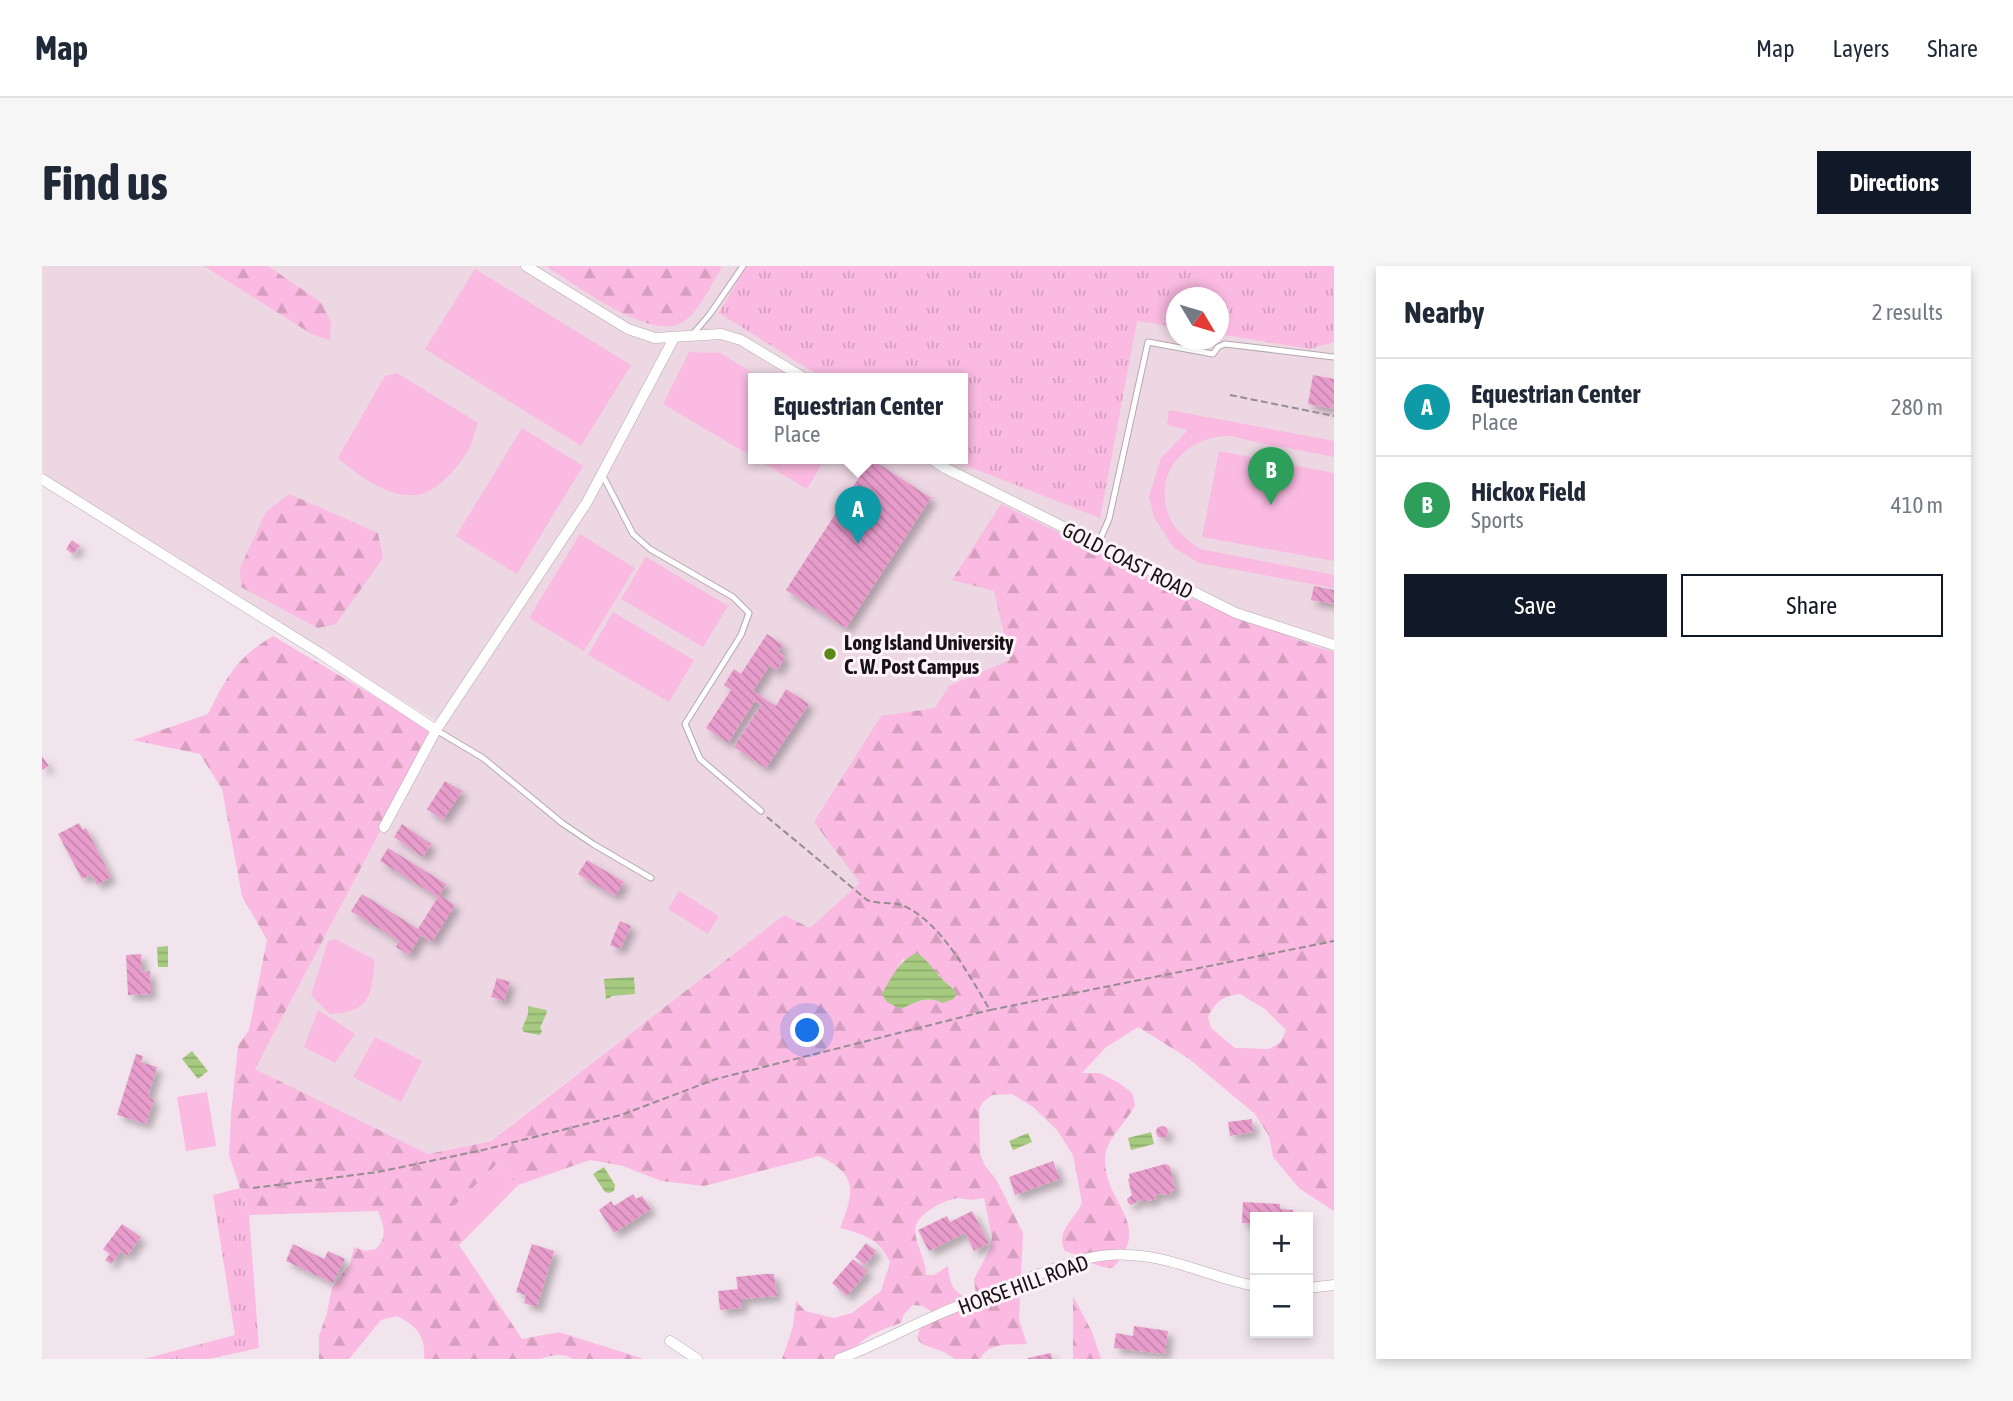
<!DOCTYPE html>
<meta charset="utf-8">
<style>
body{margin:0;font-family:"Asap Condensed",sans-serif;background:#f6f6f7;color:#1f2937}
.controls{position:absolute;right:21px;bottom:21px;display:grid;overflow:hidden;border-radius:0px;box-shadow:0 4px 10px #0003}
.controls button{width:63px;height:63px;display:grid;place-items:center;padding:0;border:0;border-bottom:2px solid #e0e1e3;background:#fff;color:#1f2937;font:35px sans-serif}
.compass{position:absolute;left:1124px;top:21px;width:63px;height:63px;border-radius:50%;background:#fff;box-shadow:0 4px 10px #0003;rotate:128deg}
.you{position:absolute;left:766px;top:765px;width:24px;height:24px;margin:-18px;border:5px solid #fff;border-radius:50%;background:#1a73e8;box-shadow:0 0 0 10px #1a73e833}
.badge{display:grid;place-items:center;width:46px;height:46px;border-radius:50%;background:#111827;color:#fff;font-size:23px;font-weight:700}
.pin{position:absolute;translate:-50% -58px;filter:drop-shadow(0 2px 4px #0008)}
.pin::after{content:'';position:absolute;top:37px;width:24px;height:21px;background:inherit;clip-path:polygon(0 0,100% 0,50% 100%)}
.popup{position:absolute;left:706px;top:107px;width:220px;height:91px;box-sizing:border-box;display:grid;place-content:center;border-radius:0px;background:#fff;filter:drop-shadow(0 2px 5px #0005);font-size:23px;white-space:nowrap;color:#747a83}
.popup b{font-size:26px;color:#1f2937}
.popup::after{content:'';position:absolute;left:50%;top:100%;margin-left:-14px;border:14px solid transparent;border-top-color:#fff}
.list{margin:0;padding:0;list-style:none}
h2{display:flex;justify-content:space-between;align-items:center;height:91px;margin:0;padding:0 28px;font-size:30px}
h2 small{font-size:23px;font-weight:400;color:#747a83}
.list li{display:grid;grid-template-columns:46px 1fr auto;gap:21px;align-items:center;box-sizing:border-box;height:98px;padding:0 28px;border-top:2px solid #e0e1e3}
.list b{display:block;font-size:26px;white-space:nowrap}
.list p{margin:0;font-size:23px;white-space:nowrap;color:#747a83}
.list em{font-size:23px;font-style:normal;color:#747a83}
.actions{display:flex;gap:14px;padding:21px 28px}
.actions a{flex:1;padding:16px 0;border:2px solid #111827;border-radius:0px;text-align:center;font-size:24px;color:#111827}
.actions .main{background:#111827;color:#fff}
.map{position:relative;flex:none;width:1292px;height:1093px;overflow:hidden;border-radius:0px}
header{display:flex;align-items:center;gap:42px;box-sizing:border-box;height:98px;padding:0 35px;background:#fff;border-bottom:2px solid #e0e1e3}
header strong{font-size:33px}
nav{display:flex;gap:38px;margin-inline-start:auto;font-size:24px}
.intro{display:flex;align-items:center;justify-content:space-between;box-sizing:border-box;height:168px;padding:0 42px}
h1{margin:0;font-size:49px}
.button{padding:18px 32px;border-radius:0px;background:#111827;color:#fff;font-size:24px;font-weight:700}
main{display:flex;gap:42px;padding:0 42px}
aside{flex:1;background:#fff;border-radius:0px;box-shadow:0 4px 10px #0003}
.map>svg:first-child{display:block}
.built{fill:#ecd7e3;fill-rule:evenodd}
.grass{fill:url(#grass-tufts)}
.forest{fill:url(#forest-firs);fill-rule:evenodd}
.garden{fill:#fabae1}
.water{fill:url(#water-rules)}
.building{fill:url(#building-back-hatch);filter:url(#shadow)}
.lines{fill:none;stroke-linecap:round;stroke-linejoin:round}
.lane-casing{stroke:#b5a8af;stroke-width:7}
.street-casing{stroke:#b5a8af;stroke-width:11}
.path{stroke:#968c92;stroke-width:2;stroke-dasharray:7 3.5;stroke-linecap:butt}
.lane{stroke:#fff;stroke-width:5}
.street{stroke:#fff;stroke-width:10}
.poi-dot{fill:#5a8716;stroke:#fef3f9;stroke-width:2.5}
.labels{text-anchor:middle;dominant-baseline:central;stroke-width:6;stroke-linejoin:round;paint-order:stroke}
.street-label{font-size:21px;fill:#171215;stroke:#fef3f9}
.poi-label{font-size:21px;font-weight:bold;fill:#171215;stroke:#fef3f9;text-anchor:start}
</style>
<header>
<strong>Map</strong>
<nav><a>Map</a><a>Layers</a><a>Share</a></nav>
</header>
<div class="intro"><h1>Find us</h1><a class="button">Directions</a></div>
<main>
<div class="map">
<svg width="1292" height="1093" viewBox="0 0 1292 1093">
<defs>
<pattern id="grass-tufts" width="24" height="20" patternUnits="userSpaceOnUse" patternTransform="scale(1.75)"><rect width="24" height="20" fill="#fabae1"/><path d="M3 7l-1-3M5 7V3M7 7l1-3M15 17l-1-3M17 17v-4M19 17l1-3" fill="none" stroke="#d69fc0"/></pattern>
<pattern id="forest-firs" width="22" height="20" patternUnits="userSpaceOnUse" patternTransform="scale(1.75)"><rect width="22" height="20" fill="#fabae1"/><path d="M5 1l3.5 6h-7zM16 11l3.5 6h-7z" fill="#d69fc0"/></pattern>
<pattern id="water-rules" width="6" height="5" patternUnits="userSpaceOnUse" patternTransform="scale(1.75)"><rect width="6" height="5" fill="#a6cb80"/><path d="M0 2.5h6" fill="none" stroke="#8ead6e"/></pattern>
<pattern id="building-back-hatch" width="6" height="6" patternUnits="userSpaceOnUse" patternTransform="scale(1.75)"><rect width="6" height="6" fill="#e89ccb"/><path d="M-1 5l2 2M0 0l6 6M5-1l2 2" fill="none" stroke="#c685ad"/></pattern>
<filter id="shadow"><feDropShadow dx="5.5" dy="5.5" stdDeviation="3.5" flood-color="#0004"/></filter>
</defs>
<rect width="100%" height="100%" fill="#f2e4ec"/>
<path class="built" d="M0,0H1292V685L767,663L742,649L449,874L386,888L213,803L391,465L398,457L168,318L0,213ZM1134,32H1176V74H1134ZM711,112H921V192H711Z"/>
<g class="grass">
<path d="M704,0H1292V76L1268,83L1177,68L1176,32H1134V61L1095,55L1058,252L923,199L911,192H921V112H781L677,47Z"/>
<path d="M198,922L207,949L217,1082L167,1093H102L193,1069L171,929Z"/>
</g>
<g class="forest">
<path d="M162,0H226L280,37L289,56L288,74L271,69Z"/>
<path d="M504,0H680C670,18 660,40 644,54C613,80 532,17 504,0Z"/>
<path d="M247,228L336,267L341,292L294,358L276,362L199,321L198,302L224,246Z"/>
<path d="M959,238L1153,334L1274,381L1292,386V945L1258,923L1231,891L1227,870L1213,848L1146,792L1096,761L1063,782L1040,807H1058L1077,817L1090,827L1093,839C1084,858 1062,873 1063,896C1065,941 1111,957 1071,1002C1054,1003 1039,989 1023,985C1012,967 1033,953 1040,937L1031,889L1015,864L991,841L970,828L950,829L941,836L937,843L938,888L943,900L954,913L981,967L977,1054L985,1078C969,1079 947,1076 938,1093H912C893,1074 855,1088 890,1046L880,1040L871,1039L862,1048L859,1057C839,1064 815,1071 808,1093H740L751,1061L754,1035L763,1045L792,1052L810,1047L839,1025L848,996C838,973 821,968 798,962C812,926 817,909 777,890L662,920L619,915L581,900L548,894L476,919L455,898L412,941L433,963L417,979L480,1073L517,1066L602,1093H530C521,1086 508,1090 498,1093H382C384,1070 375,1060 355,1050L339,1054L307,1093H277V1070L285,1047L290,1022L308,998L312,981L323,985L334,983C346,970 342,961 336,945L207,949L187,889L189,848L196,780L207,764L225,674L200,630L180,523L158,488L91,474L166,448C185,411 194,392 231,370L391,465L213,803L386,888L449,875L742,649L768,662L818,617L772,556L839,450L893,442L907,420L968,394L952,325L910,314ZM861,693L897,708L901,715L911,722L901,736C885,730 874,736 859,743L850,711ZM1198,728L1223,743L1244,764L1239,776L1227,783L1193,782L1169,762L1166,751C1173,736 1181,730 1198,728ZM916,932L930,934L942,932L950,971L948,983L932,1013L935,1038C914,1027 908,1024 906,1000L892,1009H884C884,993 874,980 873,965C873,948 902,934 916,932Z"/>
<path d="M1031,1030L1050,1066L1059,1093H1031Z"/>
</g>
<g class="garden">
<path d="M433,3L589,99L539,180L383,83Z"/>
<path d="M647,86L678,87L719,112H711V191L621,138Z"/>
<path d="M355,107L436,157C433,165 431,175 427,183C419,198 396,224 380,228C349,235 317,210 296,192L343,110Z"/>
<path d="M1127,144L1292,175V191C1267,186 1243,181 1218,177C1208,175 1197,171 1187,170C1156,169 1125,192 1123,223C1121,253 1135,267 1158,283L1292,309V322L1157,297L1131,281L1112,251L1107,230L1119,192L1146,164L1125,159Z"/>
<path d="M480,162L541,200L475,308L414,270Z"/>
<path d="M1177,185L1292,207V295L1160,271Z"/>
<path d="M713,192H783L765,223Z"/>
<path d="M538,268L593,302L542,385L487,352Z"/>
<path d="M604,291L686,340L661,381L579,333Z"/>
<path d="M571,346L652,394L627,436L546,389Z"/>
<path d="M637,625L677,650L666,668L626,643Z"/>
<path d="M293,673L333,694C329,730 329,746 288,748L269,729L286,675Z"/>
<path d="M276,744L313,768L293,797L262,781Z"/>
<path d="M333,771L380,795L359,836L311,811Z"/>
<path d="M165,826L174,880L144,885L135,831Z"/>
<path d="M455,898L476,919L433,963L411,941Z"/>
</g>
<g class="water">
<path d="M126,680V701H116L115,681Z"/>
<path d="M875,687C887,695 893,706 903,716C908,720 911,722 915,728L911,733L901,737C885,729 874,736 859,743L845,736L840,728C850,711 856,695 875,687Z"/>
<path d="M592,711L593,728L569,730L568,732L564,733L562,713Z"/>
<path d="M486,740L504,744L505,746L498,762L500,765L498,769L482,766L480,763L486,748Z"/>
<path d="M150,785L166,805L156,813L140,793Z"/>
<path d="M1109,866L1112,878L1089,884L1086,872Z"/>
<path d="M986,867L990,876L971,884L967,875Z"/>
<path d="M562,901L573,919L572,925L567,927L563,926L551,908Z"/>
</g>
<g class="building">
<path d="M1271,109L1292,113V143L1266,138Z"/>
<path d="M829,193L889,232L804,362L744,324Z"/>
<path d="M30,274L38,280L31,288L24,283Z"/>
<path d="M1272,320L1292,324V338L1269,334Z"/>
<path d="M725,368L741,379L711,425L734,440L744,423L767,438L724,502L692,481L719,439L713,435L686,477L664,462L689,424L682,419L692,403L699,408Z"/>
<path d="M737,386L743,391L735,405L728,400Z"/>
<path d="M0,490L7,500L0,504Z"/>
<path d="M403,515L420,525L401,554L385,543Z"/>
<path d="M37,557L41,564L44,562L69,611L55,619L49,609L40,613L16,568Z"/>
<path d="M360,558L389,578L381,591L352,571Z"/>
<path d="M346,582L404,618L397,629L413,639L390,676L379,669L367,689L354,681L357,675L309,645L320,628L376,663L396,631L338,595Z"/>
<path d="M545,594L582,616L573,630L536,608Z"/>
<path d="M578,655L589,660L578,683L568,679Z"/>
<path d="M99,688L100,706L108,705L109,728L86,729L84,689Z"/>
<path d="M455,712L468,716L462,735L449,731Z"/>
<path d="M94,788L101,790L99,796L115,801L106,831L112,833L104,858L75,849Z"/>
<path d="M1210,853L1211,866L1188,870L1186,856Z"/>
<circle cx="1120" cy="866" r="6"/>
<path d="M1011,895L1018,913L973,929L967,911Z"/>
<path d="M1123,898L1128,900L1133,923L1126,929L1119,928L1113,929L1114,933L1102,936V932L1089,939L1086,937L1085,933L1090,929L1086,913L1088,912L1087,908Z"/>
<path d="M591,928L594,933L600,930L609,943L572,967L557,944L569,935L572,940Z"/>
<path d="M1201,936L1238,938V943L1251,944V951H1213V958L1200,957Z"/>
<path d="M930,945L947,977L932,985L923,967L887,985L876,964L905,950L908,956Z"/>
<path d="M80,958L99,971L85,990L79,985L69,998L63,994L68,988L61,983Z"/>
<path d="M824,977L834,985L823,999L813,991Z"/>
<path d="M251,978L282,993L286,985L303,993L291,1017L244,995Z"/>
<path d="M490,978L512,985L495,1041L482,1037L484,1029L474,1026Z"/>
<path d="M811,993L826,1005L805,1030L790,1017Z"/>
<path d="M723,1008H732L735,1030L700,1033V1042L678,1044L676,1025L696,1023L694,1011Z"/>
<path d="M1092,1060L1126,1065L1123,1088L1072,1082L1074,1067L1091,1070Z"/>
<path d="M1009,1087L1010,1093H986V1092Z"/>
</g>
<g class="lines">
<g class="lane-casing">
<g id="lane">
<path d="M651,68L668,48L701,0"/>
<path d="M560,208L591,268L608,283L691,331L707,347L699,369L643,458L658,493L719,545"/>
<path d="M1056,278L1067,253L1106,76L1171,88L1176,81L1183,78L1292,91"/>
<path d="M394,464L441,492L520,557L551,578L609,612"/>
</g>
</g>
<g class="street-casing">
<g id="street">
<path d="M484,0L586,63L613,72L679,68L699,74L762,112"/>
<path d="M888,192L903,202L1194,347L1292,379"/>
<path d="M0,213L279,388L394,464"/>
<path d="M342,561L394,464L545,236L632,72"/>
<path d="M1266,1022L1292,1019"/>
<path d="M628,1075L655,1093"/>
<path d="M797,1093C830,1081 862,1063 895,1049C924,1036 955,1025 985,1013C1018,1000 1052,986 1088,989C1132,991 1171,1012 1213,1020"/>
</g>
</g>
<g class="path">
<path d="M1188,129L1292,150"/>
<path d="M725,551L825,634C838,639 849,635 862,640C899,656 928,711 948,744L1292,675"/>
<path d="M211,922L336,906L441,884L579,849L674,813L948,744"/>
</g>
<use href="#lane" class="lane"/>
<use href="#street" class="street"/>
</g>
<circle class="poi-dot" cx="788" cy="388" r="7"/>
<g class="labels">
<g class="street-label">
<text transform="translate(1086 294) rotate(27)">GOLD COAST ROAD</text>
<text transform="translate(981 1018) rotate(-20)">HORSE HILL ROAD</text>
</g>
<g class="poi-label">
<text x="802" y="376">Long Island University<tspan x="802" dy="24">C. W. Post Campus</tspan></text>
</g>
</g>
</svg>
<div class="controls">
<button>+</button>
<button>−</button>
</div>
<svg class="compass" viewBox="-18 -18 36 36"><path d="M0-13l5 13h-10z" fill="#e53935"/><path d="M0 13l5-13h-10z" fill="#747a83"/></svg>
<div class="you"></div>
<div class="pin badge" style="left:816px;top:278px;background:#0f9aa8">A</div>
<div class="popup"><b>Equestrian Center</b>Place</div>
<div class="pin badge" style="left:1229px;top:239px;background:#2e9e5b">B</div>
</div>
<aside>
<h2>Nearby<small>2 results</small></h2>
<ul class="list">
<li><span class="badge" style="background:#0f9aa8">A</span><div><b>Equestrian Center</b><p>Place</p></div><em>280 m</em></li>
<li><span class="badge" style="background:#2e9e5b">B</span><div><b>Hickox Field</b><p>Sports</p></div><em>410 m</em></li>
</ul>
<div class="actions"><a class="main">Save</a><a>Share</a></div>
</aside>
</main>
